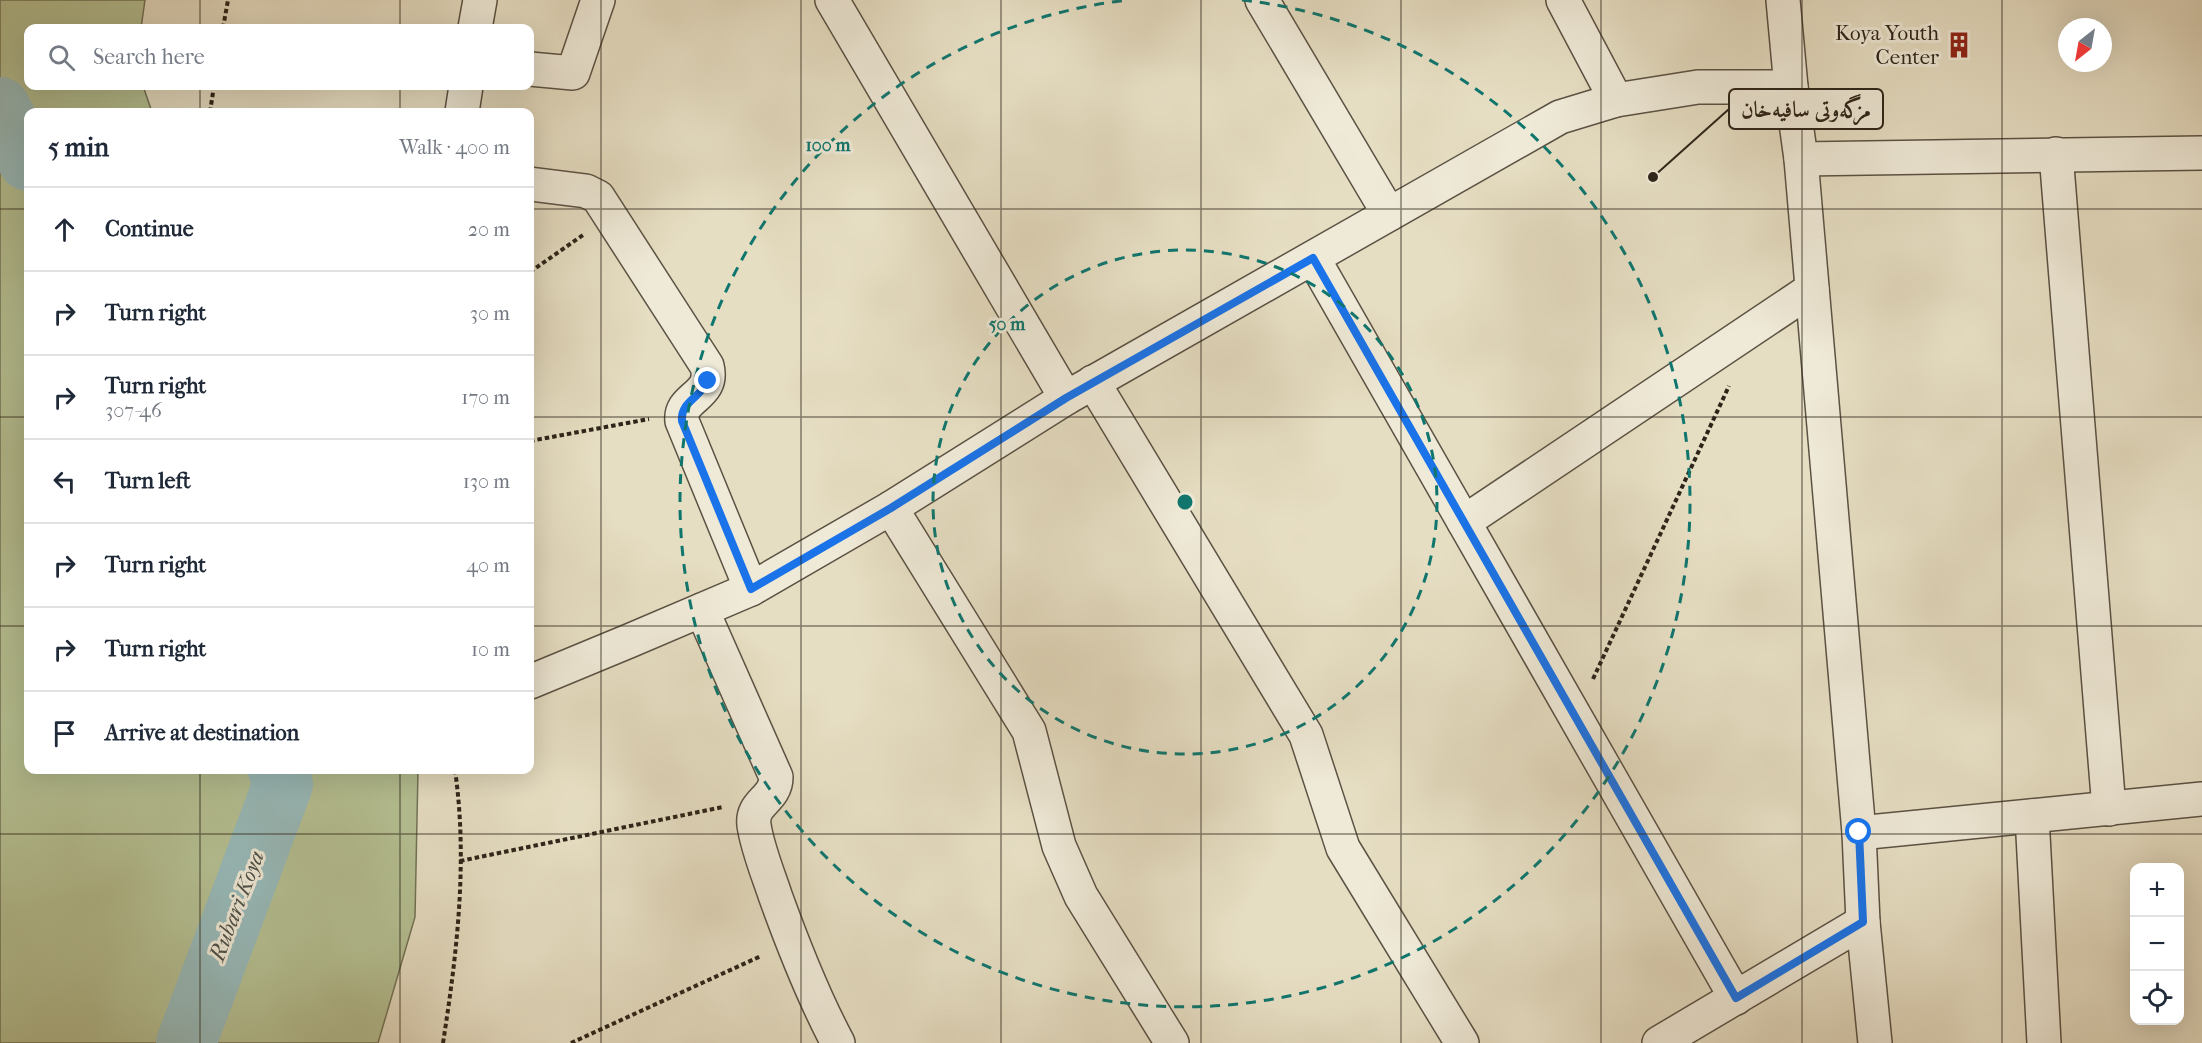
<!DOCTYPE html>
<meta charset="utf-8">
<style>
body{margin:0;font-family:"IM FELL French Canon",Amiri,serif;background:#f2f2f3;color:#1f2937}
.controls{position:absolute;right:18px;bottom:18px;display:grid;overflow:hidden;border-radius:12px;box-shadow:0 6px 24px #0002}
.controls button{width:54px;height:54px;display:grid;place-items:center;padding:0;border:0;border-bottom:2px solid #e0e1e3;background:#fff;color:#1f2937;font:30px sans-serif}
.compass{position:absolute;left:2058px;top:18px;width:54px;height:54px;border-radius:50%;background:#fff;box-shadow:0 6px 24px #0002;rotate:211deg}
.stop{position:absolute;width:18px;height:18px;margin:-14px;border:4px solid #1a73e8;border-radius:50%;background:#fff}
.stop.end{background:#1a73e8;border-color:#fff;box-shadow:0 2px 6px #0008}
.list{margin:0;padding:0;list-style:none}
h2{display:flex;justify-content:space-between;align-items:center;height:78px;margin:0;padding:0 24px;font-size:26px}
h2 small{font-size:20px;font-weight:400;color:#747a83}
.list li{display:grid;grid-template-columns:39px 1fr auto;gap:18px;align-items:center;box-sizing:border-box;height:84px;padding:0 24px;border-top:2px solid #e0e1e3}
.list b{display:block;font-size:22px;white-space:nowrap}
.list p{margin:0;font-size:20px;white-space:nowrap;color:#747a83}
.list em{font-size:20px;font-style:normal;color:#747a83}
.icon{flex:none;width:33px;height:33px;fill:none;stroke:currentColor;stroke-width:2;stroke-linecap:round;stroke-linejoin:round}
.map{position:relative;flex:none;width:2202px;height:1043px;overflow:hidden}
.search{position:absolute;background:#fff;box-shadow:0 6px 24px #0002;left:24px;top:24px;width:510px;height:66px;display:flex;align-items:center;gap:15px;box-sizing:border-box;padding:0 21px;border-radius:12px;color:#747a83;font-size:22px}
.panel{position:absolute;background:#fff;box-shadow:0 6px 24px #0002;left:24px;top:108px;width:510px;height:666px;border-radius:12px}
.map>svg:first-child{display:block}
.green{fill:#b5c194;stroke:#717256;stroke-width:1.5}
.lines{fill:none;stroke-linecap:round;stroke-linejoin:round}
.river{stroke:#98bbbb;stroke-width:60}
.minor-casing{stroke:#5b5244;stroke-width:36}
.path{stroke:#2d2419;stroke-width:4;stroke-dasharray:4.5 3;stroke-linecap:butt}
.minor{stroke:#efead8;stroke-width:33}
.route{stroke:#1a73e8;stroke-width:8}
.grid{fill:none;stroke:#2d2419;stroke-width:1.5;stroke-opacity:0.55}
.ring{fill:none;stroke:#0f766e;stroke-width:3;stroke-dasharray:10 8}
.labels{text-anchor:middle;dominant-baseline:central;stroke-width:6;stroke-linejoin:round;paint-order:stroke}
.poi-label{font-size:21px;fill:#2d2419;stroke:#efead8;text-anchor:end}
.water-label{font-size:22px;font-style:italic;fill:#4d514a;stroke:#efead8}
.centre{fill:#0f766e;stroke:#efead8;stroke-width:3}
.ring-label{font-size:18px;text-anchor:middle;font-weight:bold;fill:#0f766e;stroke:#efead8;stroke-width:6;stroke-linejoin:round;paint-order:stroke}
.leader{fill:none;stroke:#2d2419;stroke-width:2}
.callout-dot{fill:#2d2419;stroke:#efead8;stroke-width:2}
.callout{fill:#efead8;stroke:#2d2419;stroke-width:2}
.callout-label{font-size:22px;text-anchor:middle;font-weight:bold;fill:#2d2419}
</style>
<div class="map">
<svg width="2202" height="1043" viewBox="0 0 2202 1043">
<rect width="100%" height="100%" fill="#e6dec3"/>
<filter id="stains"><feTurbulence type="fractalNoise" baseFrequency=".00333" numOctaves="4"/><feColorMatrix values="0 0 0 0 .2 0 0 0 0 .09 0 0 0 0 .02 0 0 0 .5 -.17"/></filter>
<radialGradient id="worn" r=".72"><stop offset=".6" stop-color="#630" stop-opacity="0"/><stop offset="1" stop-color="#630" stop-opacity=".3"/></radialGradient>
<path class="green" d="M0,0H145L141,28H28V86H143L152,112H28V770H418L415,917L378,1043H0Z"/>
<g class="lines">
<g class="river">
<path d="M0,107L28,161"/>
<path d="M186,1043L283,784L278,770"/>
</g>
<g class="minor-casing">
<g id="minor">
<path d="M832,0L1066,398"/>
<path d="M1262,0L1389,214"/>
<path d="M1563,0L1616,100"/>
<path d="M1783,0L1791,87L1801,159L1859,833L1863,922L1875,1043"/>
<path d="M475,28L480,0"/>
<path d="M530,69L573,73L598,0"/>
<path d="M462,112L466,86"/>
<path d="M2056,154L2109,809"/>
<path d="M1801,159L2202,153"/>
<path d="M530,184L586,191L598,197L707,366C715,397 679,396 682,421L751,589"/>
<path d="M1313,258L1736,998"/>
<path d="M1093,382L1306,735L1343,848L1462,1043"/>
<path d="M891,508L1029,731L1059,846L1081,896L1172,1043"/>
<path d="M1464,522L1812,289"/>
<path d="M702,610L776,777C776,800 751,802 754,825C757,847 768,874 775,895C793,945 813,996 838,1043"/>
<path d="M530,682L629,641L751,589L891,508L1066,398L1560,117L1616,100L1698,87H1791"/>
<path d="M2032,816L2044,1043"/>
<path d="M1859,833L2202,799"/>
<path d="M1659,1043L1863,922"/>
</g>
</g>
<g class="path">
<path d="M223,28L228,0"/>
<path d="M210,112L214,86"/>
<path d="M530,272L583,235"/>
<path d="M530,441L649,419"/>
<path d="M1593,679L1729,386"/>
<path d="M460,861L723,807"/>
<path d="M443,1043C457,953 468,861 455,770"/>
<path d="M571,1043L761,956"/>
</g>
<use href="#minor" class="minor"/>
</g>
<g class="lines">
<path class="route" d="M708,381C701,397 680,402 682,421L751,589L891,508L1066,398L1313,258L1736,998L1863,922L1859,832"/>
</g>
<path class="grid" d="M200,0V28M400,0V28M601,0V1043M801,0V1043M1001,0V1043M1201,0V1043M1401,0V1043M1601,0V1043M1802,0V1043M2002,0V1043M200,86V112M400,86V112M0,209H28M530,209H2202M0,417H28M530,417H2202M0,626H28M530,626H2202M200,770V1043M400,770V1043M0,834H2202"/>
<g class="ring">
<circle cx="1185" cy="502" r="252"/>
<path d="M1242 0A505 505 0 1 1 1128 0"/>
</g>
<defs>
<g id="building-bare" transform="scale(2.07)"><path d="M-4-6H4V6H1V3H-1V6H-4ZM-2.5-4.3h1.7v1.8h-1.7ZM.8-4.3h1.7v1.8H.8ZM-2.5-1h1.7V.8h-1.7ZM.8-1h1.7V.8H.8Z" fill="#8f2418" stroke="#efead8" stroke-width="2.5" paint-order="stroke"/></g>
</defs>
<g fill-rule="evenodd">
<use href="#building-bare" x="1959" y="45"/>
</g>
<g class="labels">
<g class="poi-label">
<text x="1939" y="33">Koya Youth<tspan x="1939" dy="24">Center</tspan></text>
</g>
<g class="water-label">
<text transform="translate(237 906) rotate(-69)">Rubari Koya</text>
</g>
</g>
<circle cx="1185" cy="502" r="9" class="centre"/>
<g class="ring-label">
<text x="828" y="151">100 m</text>
<text x="1007" y="330">50 m</text>
</g>
<path class="leader" d="M1653 177L1729 109"/>
<circle class="callout-dot" cx="1653" cy="177" r="6"/>
<rect class="callout" x="1729" y="89" width="154" height="40" rx="6"/>
<g class="callout-label">
<text x="1806" y="117">مزگه‌وتی سافیه‌خان</text>
</g>
<rect width="100%" height="100%" filter="url(#stains)"/>
<rect width="100%" height="100%" fill="url(#worn)"/>
</svg>
<div class="controls">
<button>+</button>
<button>−</button>
<button><svg class="icon" aria-label="locate" viewBox="0 0 24 24"><circle cx="12" cy="12" r="6"/><path d="M12 2v4M12 18v4M2 12h4M18 12h4"/></svg></button>
</div>
<svg class="compass" viewBox="-18 -18 36 36"><path d="M0-13l5 13h-10z" fill="#e53935"/><path d="M0 13l5-13h-10z" fill="#747a83"/></svg>
<div class="stop" style="left:1859px;top:832px"></div>
<div class="stop end" style="left:708px;top:381px"></div>
<div class="search"><svg class="icon" aria-label="search" viewBox="0 0 24 24"><circle cx="10" cy="10" r="6"/><path d="M15 15l6 6"/></svg>Search here</div>
<section class="panel">
<h2>5 min<small>Walk · 400 m</small></h2>
<ul class="list">
<li><svg class="icon" aria-label="ahead" viewBox="0 0 24 24"><path d="M12 20V5M6 11l6-6 6 6"/></svg><div><b>Continue</b></div><em>20 m</em></li>
<li><svg class="icon" aria-label="right" viewBox="0 0 24 24"><path d="M7 20v-9h11M14 6l5 5-5 5"/></svg><div><b>Turn right</b></div><em>30 m</em></li>
<li><svg class="icon" aria-label="right" viewBox="0 0 24 24"><path d="M7 20v-9h11M14 6l5 5-5 5"/></svg><div><b>Turn right</b><p>307-46</p></div><em>170 m</em></li>
<li><svg class="icon" aria-label="left" viewBox="0 0 24 24"><path d="M17 20v-9H6M10 6l-5 5 5 5"/></svg><div><b>Turn left</b></div><em>130 m</em></li>
<li><svg class="icon" aria-label="right" viewBox="0 0 24 24"><path d="M7 20v-9h11M14 6l5 5-5 5"/></svg><div><b>Turn right</b></div><em>40 m</em></li>
<li><svg class="icon" aria-label="right" viewBox="0 0 24 24"><path d="M7 20v-9h11M14 6l5 5-5 5"/></svg><div><b>Turn right</b></div><em>10 m</em></li>
<li><svg class="icon" aria-label="arrive" viewBox="0 0 24 24"><path d="M6 21V4h12l-3 4 3 4H6"/></svg><div><b>Arrive at destination</b></div></li>
</ul>
</section>
</div>
